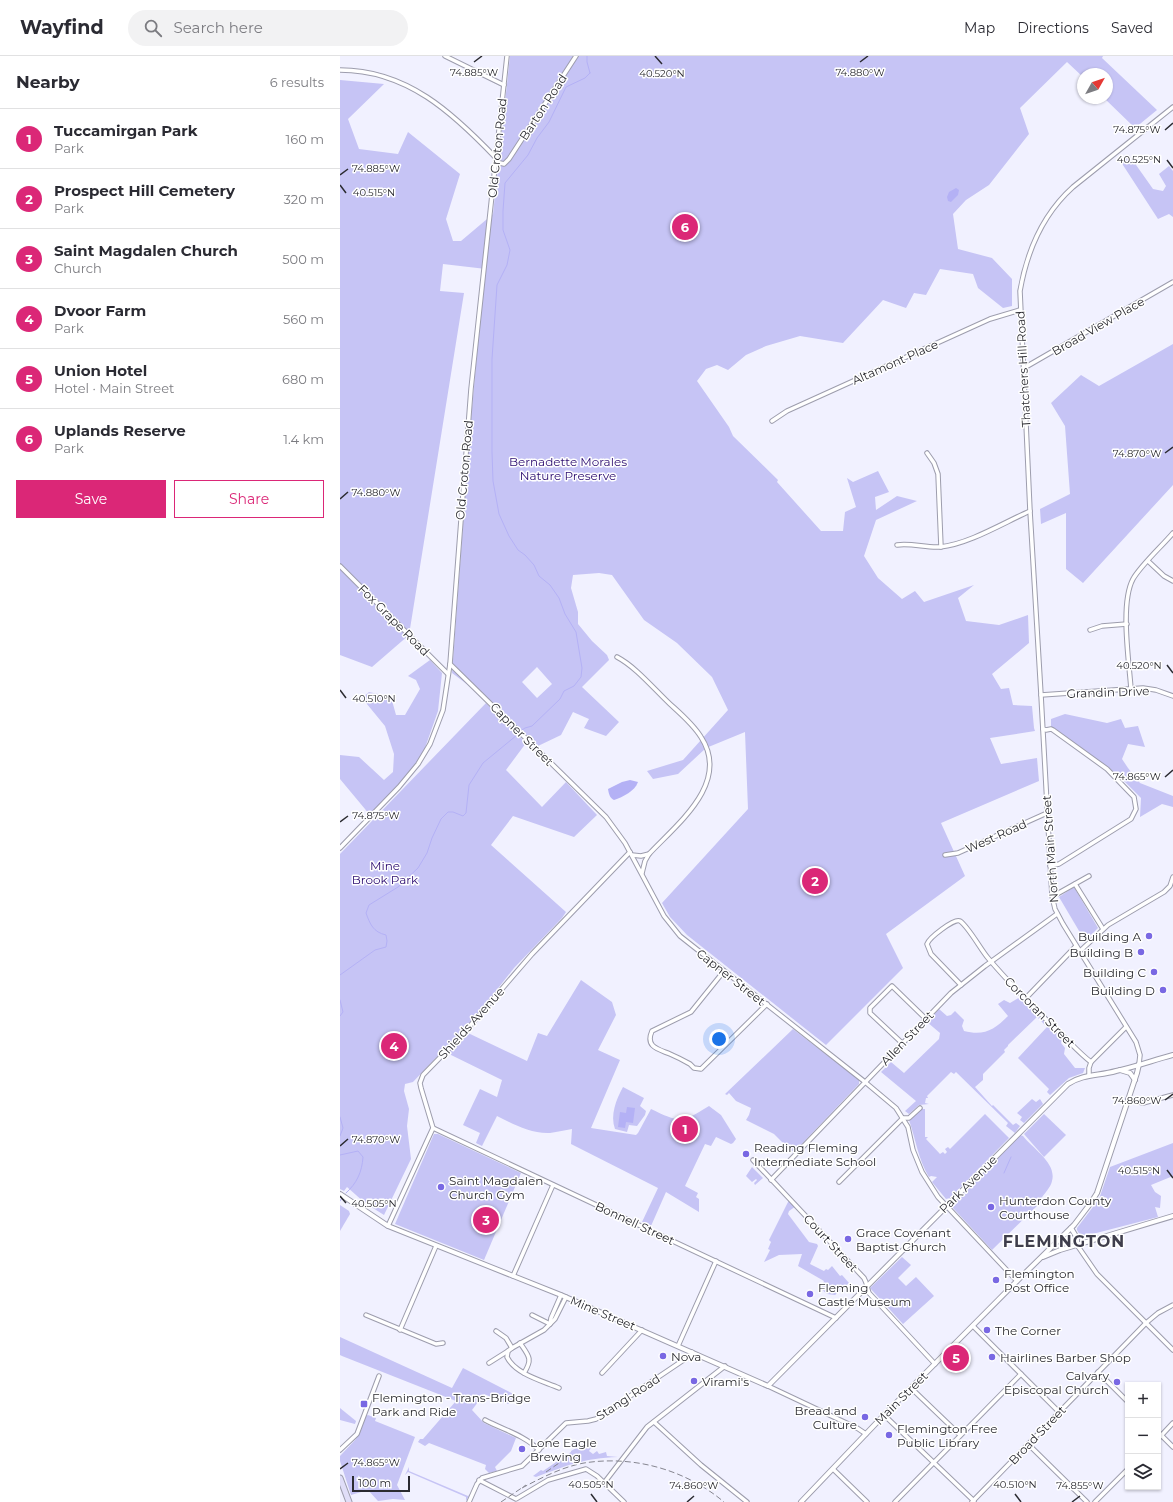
<!DOCTYPE html>
<meta charset="utf-8">
<style>
body{margin:0;font-family:Montserrat,sans-serif;background:#f2f2f3;color:#2b2b33}
.controls{position:absolute;right:12px;bottom:12px;display:grid;overflow:hidden;border-radius:0px;box-shadow:0 1px 3px #0004}
.controls button{width:36px;height:36px;display:grid;place-items:center;padding:0;border:0;border-bottom:1px solid #e1e1e2;background:#fff;color:#2b2b33;font:20px sans-serif}
.compass{position:absolute;left:737px;top:12px;width:36px;height:36px;border-radius:50%;background:#fff;box-shadow:0 1px 3px #0004;rotate:50deg}
.scale{position:absolute;left:12px;bottom:10px;width:58px;box-sizing:border-box;padding-left:4px;border:2px solid #2b2b31;border-top:0;font-size:11px;line-height:14px;white-space:nowrap;color:#2b2b31;-webkit-text-stroke:3px #fff;paint-order:stroke}
.you{position:absolute;left:379px;top:983px;width:14px;height:14px;margin:-10px;border:3px solid #fff;border-radius:50%;background:#1a73e8;box-shadow:0 0 0 6px #1a73e833}
.badge{display:grid;place-items:center;width:26px;height:26px;border-radius:50%;background:#db2777;color:#fff;font-size:13px;font-weight:700}
.pin{position:absolute;translate:-50% -50%;border:2px solid #fff;box-shadow:0 1px 4px #0006}
.list{margin:0;padding:0;list-style:none}
h2{display:flex;justify-content:space-between;align-items:center;height:52px;margin:0;padding:0 16px;font-size:17px}
h2 small{font-size:13px;font-weight:400;color:#7c7c81}
.list li{display:grid;grid-template-columns:26px 1fr auto;gap:12px;align-items:center;box-sizing:border-box;height:60px;padding:0 16px;border-top:1px solid #e1e1e2}
.list b{display:block;font-size:15px;white-space:nowrap}
.list p{margin:0;font-size:13px;white-space:nowrap;color:#7c7c81}
.list em{font-size:13px;font-style:normal;color:#7c7c81}
.actions{display:flex;gap:8px;padding:12px 16px}
.actions a{flex:1;padding:9px 0;border:1px solid #db2777;border-radius:0px;text-align:center;font-size:14px;color:#db2777}
.actions .main{background:#db2777;color:#fff}
.icon{flex:none;width:22px;height:22px;fill:none;stroke:currentColor;stroke-width:2;stroke-linecap:round;stroke-linejoin:round}
.map{position:relative;flex:none;width:833px;height:1446px;overflow:hidden}
header{display:flex;align-items:center;gap:24px;box-sizing:border-box;height:56px;padding:0 20px;background:#fff;border-bottom:1px solid #e1e1e2}
header strong{font-size:19px}
nav{display:flex;gap:22px;margin-inline-start:auto;font-size:14px}
.search{width:280px;height:36px;background:#f2f2f3;display:flex;align-items:center;gap:10px;box-sizing:border-box;padding:0 14px;border-radius:22px;color:#7c7c81;font-size:15px}
main{display:flex}
aside{flex:1;background:#fff}
.map>svg:first-child{display:block}
.green{fill:#c6c4f5;fill-rule:evenodd}
.water{fill:#b4b1f5}
.lines{fill:none;stroke-linecap:round;stroke-linejoin:round}
.stream{stroke:#b4b1f5;stroke-width:1}
.minor-casing{stroke:#9d9dad;stroke-width:5.5}
.tertiary-casing{stroke:#9d9dad;stroke-width:6}
.secondary-casing{stroke:#9d9dad;stroke-width:7}
.minor{stroke:#fff;stroke-width:3.5}
.tertiary{stroke:#fff;stroke-width:4}
.secondary{stroke:#e0def8;stroke-width:5}
.rail{stroke:#868690;stroke-width:1;stroke-dasharray:6 3;stroke-linecap:butt}
.ticks{fill:none;stroke:#2b2b31;stroke-width:1.5}
.poi-dot{fill:#7968e3;stroke:#fff;stroke-width:1.5}
.labels{text-anchor:middle;dominant-baseline:central;stroke-width:3;stroke-linejoin:round;paint-order:stroke}
.street-label{font-size:12px;fill:#2b2b31;stroke:#fff}
.park-label{font-size:12px;fill:#2b0b6f;stroke:#fff}
.poi-label{font-size:12px;fill:#2b2b31;stroke:#fff;text-anchor:start}
.district-label{font-size:16px;font-weight:bold;letter-spacing:1px;fill:#3f3e4c;stroke:#fff}
.ticks-label{font-size:10px;text-anchor:middle;fill:#2b2b31;stroke:#fff;stroke-width:3;stroke-linejoin:round;paint-order:stroke}
</style>
<header>
<strong>Wayfind</strong>
<div class="search"><svg class="icon" aria-label="search" viewBox="0 0 24 24"><circle cx="10" cy="10" r="6"/><path d="M15 15l6 6"/></svg>Search here</div>
<nav><a>Map</a><a>Directions</a><a>Saved</a></nav>
</header>
<main>
<aside>
<h2>Nearby<small>6 results</small></h2>
<ul class="list">
<li><span class="badge">1</span><div><b>Tuccamirgan Park</b><p>Park</p></div><em>160 m</em></li>
<li><span class="badge">2</span><div><b>Prospect Hill Cemetery</b><p>Park</p></div><em>320 m</em></li>
<li><span class="badge">3</span><div><b>Saint Magdalen Church</b><p>Church</p></div><em>500 m</em></li>
<li><span class="badge">4</span><div><b>Dvoor Farm</b><p>Park</p></div><em>560 m</em></li>
<li><span class="badge">5</span><div><b>Union Hotel</b><p>Hotel · Main Street</p></div><em>680 m</em></li>
<li><span class="badge">6</span><div><b>Uplands Reserve</b><p>Park</p></div><em>1.4 km</em></li>
</ul>
<div class="actions"><a class="main">Save</a><a>Share</a></div>
</aside>
<div class="map">
<svg width="833" height="1446" viewBox="0 0 833 1446">
<rect width="100%" height="100%" fill="#f1f1ff"/>
<g class="green">
<path d="M170,0H763L762,2L817,54L795,72L764,42H767V18H743V21L727,6L680,52L689,78L649,129L626,144L613,158L618,193L652,202L672,223V250L663,252L638,232L633,218L600,213L586,239L574,237L566,252L543,244L503,287L460,280L426,290L406,299L388,314L377,309L366,313L357,325L389,371L393,380L438,424L437,426L481,475H503L505,456L516,451L507,422L513,426L538,415L549,436L535,441L536,454L557,440L577,445L536,464L524,500L538,522L562,543L575,535L584,546L634,529L618,542L626,565L659,569L688,559L689,587L652,618L661,633L669,632L673,649L692,650L694,672L695,675L650,682L661,708L697,702L699,725L601,767L625,820L546,878L563,912L486,989L347,879L330,861L322,847L408,753L405,676L366,692L338,718L313,723L307,715L343,704L388,654L372,621L337,587L304,564L272,519L259,517L233,519L231,532L238,556V568L252,585L267,599L269,604L242,631L279,666L266,680L244,672L249,663L233,656L221,679L198,690L159,652L112,617L130,374L142,242L146,213L103,208L100,235L124,237L69,579L32,611L0,599V24L44,28L8,63L19,93L58,98L68,76L120,118L106,163L113,185H121L153,158ZM197,611L212,628L197,642L182,626Z"/>
<path d="M789,99L813,133L823,135L826,130L819,118L829,110L833,115V161L829,158L818,163L781,106Z"/>
<path d="M833,288V429L743,527L726,513V457L701,468L700,453L730,438L725,370L711,347L741,319L759,330Z"/>
<path d="M90,604L102,617L98,655L80,706L30,759L0,723V699L19,701L44,724L53,716L54,698L45,670L22,642L29,636L51,641L56,659H65L80,633L76,624L68,620Z"/>
<path d="M146,647L186,687L166,714L202,751L226,726L257,759L234,781L173,760L151,789L226,856L222,862L174,912L141,954L73,1026L65,1028L64,1035L69,1053L67,1070L71,1103L44,1159L25,1147L7,1131L4,1135L0,1133V798Z"/>
<path d="M725,658L767,667L781,663L785,672L798,670L805,691L788,688L782,703L788,712L800,727L833,740V751L822,748L800,761L801,742L782,723L714,672L711,673V663Z"/>
<path d="M734,831L758,872L745,885L719,841Z"/>
<path d="M241,924L272,946L276,959L258,994L280,1004L251,1072L296,1079L298,1077L311,1053C340,1067 342,1067 369,1050L381,1059L396,1083L393,1087L391,1088L376,1081L371,1090L365,1088L345,1130L358,1137L356,1141L359,1143V1156L326,1136L311,1170L302,1166L318,1132L231,1088L232,1073C225,1074 218,1076 210,1077C191,1078 173,1068 157,1060L142,1090L136,1087L140,1077L123,1069L140,1033L157,1041L162,1024L107,997L128,977L187,1005L198,977L207,980Z"/>
<path d="M680,941L723,983L721,987L725,992L724,998L735,1012H745L743,1017L729,1022L710,1039L707,1036L709,1033L678,1002L707,971L697,961L668,989V990L664,994L665,996L643,1018V1024L635,1031L652,1050L653,1049L673,1069L676,1067L680,1070L675,1077L666,1070L668,1067L616,1016L614,1018L611,1016L587,1040L588,1042H586L585,1047L589,1048L579,1049L569,1058L565,1055L576,1045L541,1016L551,1006L564,1017L599,983L600,977L587,966L599,953L607,960L611,959L615,955L624,964L622,970L624,975C644,980 654,974 668,960L658,948L664,944L670,947Z"/>
<path d="M453,973L519,1024V1028L455,1095H451L434,1078L406,1064L409,1059L411,1052L396,1045L389,1037L387,1039L385,1038Z"/>
<path d="M283,1031L304,1042L300,1050L306,1055L305,1059L297,1070L289,1069L287,1076L275,1073C270,1059 276,1044 283,1031Z"/>
<path d="M692,1043L696,1046L700,1043L703,1048L684,1067L680,1064L682,1061L677,1057Z"/>
<path d="M582,1053H585V1081H588L586,1083L600,1098L603,1096L605,1098L607,1096L605,1093L608,1091L610,1093L645,1058L669,1082L610,1142L606,1143L592,1126L597,1121L591,1120L589,1121C578,1103 576,1084 569,1064Z"/>
<path d="M704,1058L726,1079L704,1101L684,1078Z"/>
<path d="M94,1078H98L181,1117L144,1204L55,1168Z"/>
<path d="M680,1079L683,1080C693,1093 717,1107 712,1125C711,1131 704,1138 700,1144L701,1146L652,1194L613,1152V1148Z"/>
<path d="M833,1087V1120L811,1129L815,1136L821,1140L820,1152L815,1151L818,1161L741,1181L737,1174V1172L759,1143L770,1111Z"/>
<path d="M412,1111L423,1122L415,1129L414,1127L417,1124L416,1123L412,1126L406,1120Z"/>
<path d="M449,1144L456,1150L449,1155L448,1158L469,1186L477,1188L478,1190L470,1208L484,1215L486,1213L488,1214L495,1207L492,1210L500,1220L502,1219L509,1227L495,1239L487,1238L481,1233L484,1225L458,1210L462,1198L439,1199L424,1206L430,1194L428,1193L431,1186L429,1184Z"/>
<path d="M0,1149L9,1155L10,1158L0,1175Z"/>
<path d="M562,1201L571,1209L558,1222L566,1230L576,1221L594,1240L563,1268L530,1232Z"/>
<path d="M0,1281L112,1332L123,1312L177,1340L168,1348L144,1338L132,1354L144,1367L176,1382L171,1395L155,1411L157,1415L149,1417L145,1413L146,1409L89,1387L85,1390L78,1386L80,1383H83L116,1345L2,1300L0,1299Z"/>
<path d="M0,1352L16,1365L15,1368L0,1364Z"/>
<path d="M28,1359L36,1362L35,1365L75,1381L57,1429L65,1444L53,1443L38,1445L28,1434L11,1439L0,1405V1400L16,1383L26,1360Z"/>
<path d="M247,1386L252,1390L249,1395L253,1398L257,1395L259,1398L266,1396L267,1400L278,1401C245,1402 225,1410 196,1421L193,1420L201,1414L203,1415L231,1396V1395Z"/>
<path d="M69,1411V1415L128,1440L131,1437L126,1445V1441L68,1416L65,1419Z"/>
</g>
<g class="water">
<path d="M616,132L619,134L618,139L611,146L608,145L607,141L609,136Z"/>
<path d="M290,724L298,726C295,735 283,741 274,744C270,742 269,739 268,733L282,726Z"/>
<path d="M287,1051L295,1052L293,1067L286,1066L285,1072L278,1071L280,1056L286,1057Z"/>
</g>
<g class="lines">
<g class="stream">
<path d="M247,0V6L250,17"/>
<path d="M182,674L185,672L192,670L220,643L224,635L234,630L241,621L242,612L236,576L225,558L219,542L210,529L199,520L194,509L185,499L178,494L169,480L159,458L153,425L152,396V303L157,229L167,209L170,194L163,174V155L165,127L188,99L197,82L209,66L226,31L245,22L250,17"/>
<path d="M0,919L35,894L46,891L47,885L46,879C33,876 30,868 26,857L29,849L58,831L78,812L87,797L92,782L101,763L108,756H113L123,760L126,757L129,729L143,707L177,679"/>
<path d="M0,944L3,956L0,960"/>
<path d="M0,1061L3,1072L0,1080"/>
<path d="M0,1099L18,1095L23,1101C22,1116 17,1127 6,1137"/>
<path d="M664,1117L671,1101"/>
<path d="M0,1145L2,1142"/>
</g>
<g class="minor-casing">
<g id="minor">
<path d="M105,0L164,29"/>
<path d="M0,14C67,14 113,57 156,102"/>
<path d="M156,106L164,108L169,103L236,0"/>
<path d="M684,312L833,226"/>
<path d="M432,365L447,355L650,263L680,254"/>
<path d="M587,397L594,407L598,418L601,491"/>
<path d="M557,489C572,487 586,492 600,491C629,488 663,467 690,455"/>
<path d="M808,505L824,520L833,525"/>
<path d="M0,510L108,618"/>
<path d="M750,574L762,570L787,568"/>
<path d="M277,601C296,611 314,633 330,648C341,658 353,668 361,681C391,727 337,768 309,798L301,800L292,799"/>
<path d="M110,608L266,761L285,787L324,860L340,880L525,1026L556,1052L568,1071L573,1094L582,1116L598,1141L677,1225"/>
<path d="M791,633C789,605 780,547 793,523C801,509 822,490 833,477"/>
<path d="M701,639L803,632L816,634L833,640"/>
<path d="M703,673L706,674L711,673L713,674L767,713L794,741L796,753L791,763L719,808L710,810"/>
<path d="M0,792L59,731L78,708L90,688L103,654L110,608L131,333L167,0"/>
<path d="M605,799L618,797L707,757"/>
<path d="M302,817L305,805L309,798"/>
<path d="M735,828L763,873"/>
<path d="M712,839L717,838L749,820"/>
<path d="M739,896L768,869L824,836L830,830L833,821"/>
<path d="M384,915L351,956L312,975C305,991 318,993 330,998C337,1001 343,1004 350,1008L354,1012L361,1013L427,948"/>
<path d="M621,929L591,898L587,888C589,882 614,862 620,865C628,870 641,894 648,902C670,928 693,951 718,975C729,985 739,997 751,1006"/>
<path d="M685,943L736,890"/>
<path d="M562,987L530,957V952L552,930L586,963"/>
<path d="M799,1008L800,999L796,986L723,868L715,853L712,840L701,639L690,455L680,235C687,195 703,158 733,131L833,51"/>
<path d="M749,1019V1012L751,1006L786,971"/>
<path d="M788,1043L803,1047L833,1039"/>
<path d="M93,1072L496,1262"/>
<path d="M413,1104L524,1222C527,1227 527,1232 529,1237L595,1308"/>
<path d="M431,1124L611,937L645,910L717,858"/>
<path d="M499,1126L563,1062H569L580,1052"/>
<path d="M48,1170L93,1072L81,1032L80,1027L83,1019L123,978L192,898L290,796"/>
<path d="M737,1189L757,1218L833,1294"/>
<path d="M173,1220L213,1129"/>
<path d="M26,1259L96,1288L103,1287"/>
<path d="M192,1259L210,1268"/>
<path d="M210,1268L211,1262L221,1239"/>
<path d="M633,1270L719,1356"/>
<path d="M60,1274L96,1190"/>
<path d="M156,1275L166,1282L172,1292"/>
<path d="M180,1287C189,1300 193,1303 184,1317"/>
<path d="M338,1290L376,1205"/>
<path d="M149,1307L168,1295"/>
<path d="M758,1316L788,1346"/>
<path d="M262,1317L302,1274"/>
<path d="M428,1330L517,1372L526,1378"/>
<path d="M219,1332C203,1325 175,1318 167,1301L168,1295L172,1292L204,1274L215,1263L226,1241"/>
<path d="M571,1332L620,1379"/>
<path d="M544,1359L634,1445"/>
<path d="M145,1364C164,1374 184,1379 199,1394"/>
<path d="M314,1366L361,1409L407,1446"/>
<path d="M818,1376L833,1391"/>
<path d="M818,1383L833,1367"/>
<path d="M688,1388L747,1446"/>
<path d="M0,1394L17,1378L39,1320"/>
<path d="M493,1413L527,1446"/>
<path d="M139,1424L176,1443L208,1424L246,1413L257,1420L284,1446"/>
<path d="M264,1427L307,1371L385,1310"/>
<path d="M129,1446L137,1428L142,1422L182,1410L226,1367L248,1365L256,1363L351,1299L352,1296"/>
<path d="M555,1446L681,1318"/>
<path d="M632,1446L806,1267L818,1257L833,1249"/>
<path d="M755,1446L788,1413"/>
</g>
</g>
<g class="tertiary-casing">
<g id="tertiary">
<path d="M780,1014L790,1017L795,1024"/>
<path d="M0,1138L48,1170L221,1239L428,1330L728,1028C743,1018 759,1020 776,1015C795,1011 814,1004 833,999"/>
<path d="M731,1172L737,1182V1189"/>
<path d="M703,1201L720,1194L833,1160"/>
<path d="M461,1446L544,1359L677,1225L734,1169L750,1148L757,1137L797,1017L799,1008"/>
</g>
</g>
<g class="secondary-casing">
<path id="secondary" d="M0,1422L9,1446"/>
</g>
<use href="#minor" class="minor"/>
<use href="#tertiary" class="tertiary"/>
<use href="#secondary" class="secondary"/>
<g class="rail">
<path d="M206,1416L222,1405"/>
<path d="M182,1432C201,1422 222,1411 244,1407C294,1399 346,1414 384,1446"/>
<path d="M161,1446L186,1429"/>
</g>
</g>
<path class="ticks" d="M315,0L322,8M134,6L142,0M520,6L528,0M825,74L833,67M827,104L833,112M0,119L8,113M0,129L6,137M825,397L833,391M0,443L8,436M827,609L833,617M0,634L6,642M825,721L833,714M0,766L8,760M825,1044L833,1038M0,1090L8,1083M827,1114L833,1122M0,1140L6,1147M0,1413L8,1407M251,1438L257,1446M675,1438L681,1446M347,1446L354,1440M732,1446L740,1440"/>
<g class="poi-dot">
<circle cx="809" cy="880" r="4"/>
<circle cx="801" cy="896" r="4"/>
<circle cx="814" cy="916" r="4"/>
<circle cx="823" cy="934" r="4"/>
<circle cx="406" cy="1098" r="4"/>
<circle cx="101" cy="1131" r="4"/>
<circle cx="651" cy="1151" r="4"/>
<circle cx="508" cy="1183" r="4"/>
<circle cx="656" cy="1224" r="4"/>
<circle cx="470" cy="1238" r="4"/>
<circle cx="647" cy="1274" r="4"/>
<circle cx="323" cy="1300" r="4"/>
<circle cx="652" cy="1301" r="4"/>
<circle cx="354" cy="1325" r="4"/>
<circle cx="777" cy="1326" r="4"/>
<rect x="20" y="1344" width="8" height="8" rx="2"/>
<circle cx="525" cy="1361" r="4"/>
<circle cx="549" cy="1379" r="4"/>
<circle cx="182" cy="1393" r="4"/>
</g>
<g class="labels">
<g class="street-label">
<text transform="translate(203 51) rotate(-57)">Barton Road</text>
<text transform="translate(157 92) rotate(-84)">Old Croton Road</text>
<text transform="translate(758 270) rotate(-30)">Broad View Place</text>
<text transform="translate(555 306) rotate(-24)">Altamont Place</text>
<text transform="translate(683 313) rotate(-93)">Thatchers Hill Road</text>
<text transform="translate(124 414) rotate(-85)">Old Croton Road</text>
<text transform="translate(54 564) rotate(45)">Fox Grape Road</text>
<text transform="translate(768 636) rotate(-2)">Grandin Drive</text>
<text transform="translate(182 678) rotate(45)">Capner Street</text>
<text transform="translate(656 780) rotate(-24)">West Road</text>
<text transform="translate(710 793) rotate(-94)">North Main Street</text>
<text transform="translate(391 921) rotate(38)">Capner Street</text>
<text transform="translate(700 956) rotate(45)">Corcoran Street</text>
<text transform="translate(131 967) rotate(-48)">Shields Avenue</text>
<text transform="translate(567 982) rotate(-46)">Allen Street</text>
<text transform="translate(628 1128) rotate(-45)">Park Avenue</text>
<text transform="translate(295 1167) rotate(25)">Bonnell Street</text>
<text transform="translate(491 1187) rotate(47)">Court Street</text>
<text transform="translate(263 1257) rotate(23)">Mine Street</text>
<text transform="translate(288 1341) rotate(-33)">Stangl Road</text>
<text transform="translate(561 1342) rotate(-45)">Main Street</text>
<text transform="translate(697 1379) rotate(-46)">Broad Street</text>
</g>
<g class="park-label">
<text x="228" y="405">Bernadette Morales<tspan x="228" dy="14">Nature Preserve</tspan></text>
<text x="45" y="809">Mine<tspan x="45" dy="14">Brook Park</tspan></text>
</g>
<g class="poi-label">
<text x="801" y="880" text-anchor="end">Building A</text>
<text x="793" y="896" text-anchor="end">Building B</text>
<text x="806" y="916" text-anchor="end">Building C</text>
<text x="815" y="934" text-anchor="end">Building D</text>
<text x="414" y="1091">Reading Fleming<tspan x="414" dy="14">Intermediate School</tspan></text>
<text x="109" y="1124">Saint Magdalen<tspan x="109" dy="14">Church Gym</tspan></text>
<text x="659" y="1144">Hunterdon County<tspan x="659" dy="14">Courthouse</tspan></text>
<text x="516" y="1176">Grace Covenant<tspan x="516" dy="14">Baptist Church</tspan></text>
<text x="664" y="1217">Flemington<tspan x="664" dy="14">Post Office</tspan></text>
<text x="478" y="1231">Fleming<tspan x="478" dy="14">Castle Museum</tspan></text>
<text x="655" y="1274">The Corner</text>
<text x="331" y="1300">Nova</text>
<text x="660" y="1301">Hairlines Barber Shop</text>
<text x="769" y="1319" text-anchor="end">Calvary<tspan x="769" dy="14">Episcopal Church</tspan></text>
<text x="362" y="1325">Virami's</text>
<text x="32" y="1341">Flemington - Trans-Bridge<tspan x="32" dy="14">Park and Ride</tspan></text>
<text x="517" y="1354" text-anchor="end">Bread and<tspan x="517" dy="14">Culture</tspan></text>
<text x="557" y="1372">Flemington Free<tspan x="557" dy="14">Public Library</tspan></text>
<text x="190" y="1386">Lone Eagle<tspan x="190" dy="14">Brewing</tspan></text>
</g>
<g class="district-label">
<text x="724" y="1185">FLEMINGTON</text>
</g>
</g>
<g class="ticks-label">
<text x="134" y="20">74.885°W</text>
<text x="520" y="20">74.880°W</text>
<text x="322" y="21">40.520°N</text>
<text x="797" y="77">74.875°W</text>
<text x="799" y="107">40.525°N</text>
<text x="36" y="116">74.885°W</text>
<text x="34" y="140">40.515°N</text>
<text x="797" y="401">74.870°W</text>
<text x="36" y="440">74.880°W</text>
<text x="799" y="613">40.520°N</text>
<text x="34" y="646">40.510°N</text>
<text x="797" y="724">74.865°W</text>
<text x="36" y="763">74.875°W</text>
<text x="797" y="1048">74.860°W</text>
<text x="36" y="1087">74.870°W</text>
<text x="799" y="1118">40.515°N</text>
<text x="34" y="1151">40.505°N</text>
<text x="36" y="1410">74.865°W</text>
<text x="251" y="1432">40.505°N</text>
<text x="675" y="1432">40.510°N</text>
<text x="354" y="1433">74.860°W</text>
<text x="740" y="1433">74.855°W</text>
</g>
</svg>
<div class="controls">
<button>+</button>
<button>−</button>
<button><svg class="icon" aria-label="layers" viewBox="0 0 24 24"><path d="M12 4l9 5-9 5-9-5zM3 14l9 5 9-5"/></svg></button>
</div>
<svg class="compass" viewBox="-18 -18 36 36"><path d="M0-13l5 13h-10z" fill="#e53935"/><path d="M0 13l5-13h-10z" fill="#7c7c81"/></svg>
<div class="scale">100 m</div>
<div class="you"></div>
<div class="pin badge" style="left:345px;top:1073px">1</div>
<div class="pin badge" style="left:475px;top:825px">2</div>
<div class="pin badge" style="left:146px;top:1164px">3</div>
<div class="pin badge" style="left:54px;top:990px">4</div>
<div class="pin badge" style="left:616px;top:1302px">5</div>
<div class="pin badge" style="left:345px;top:171px">6</div>
</div>
</main>
